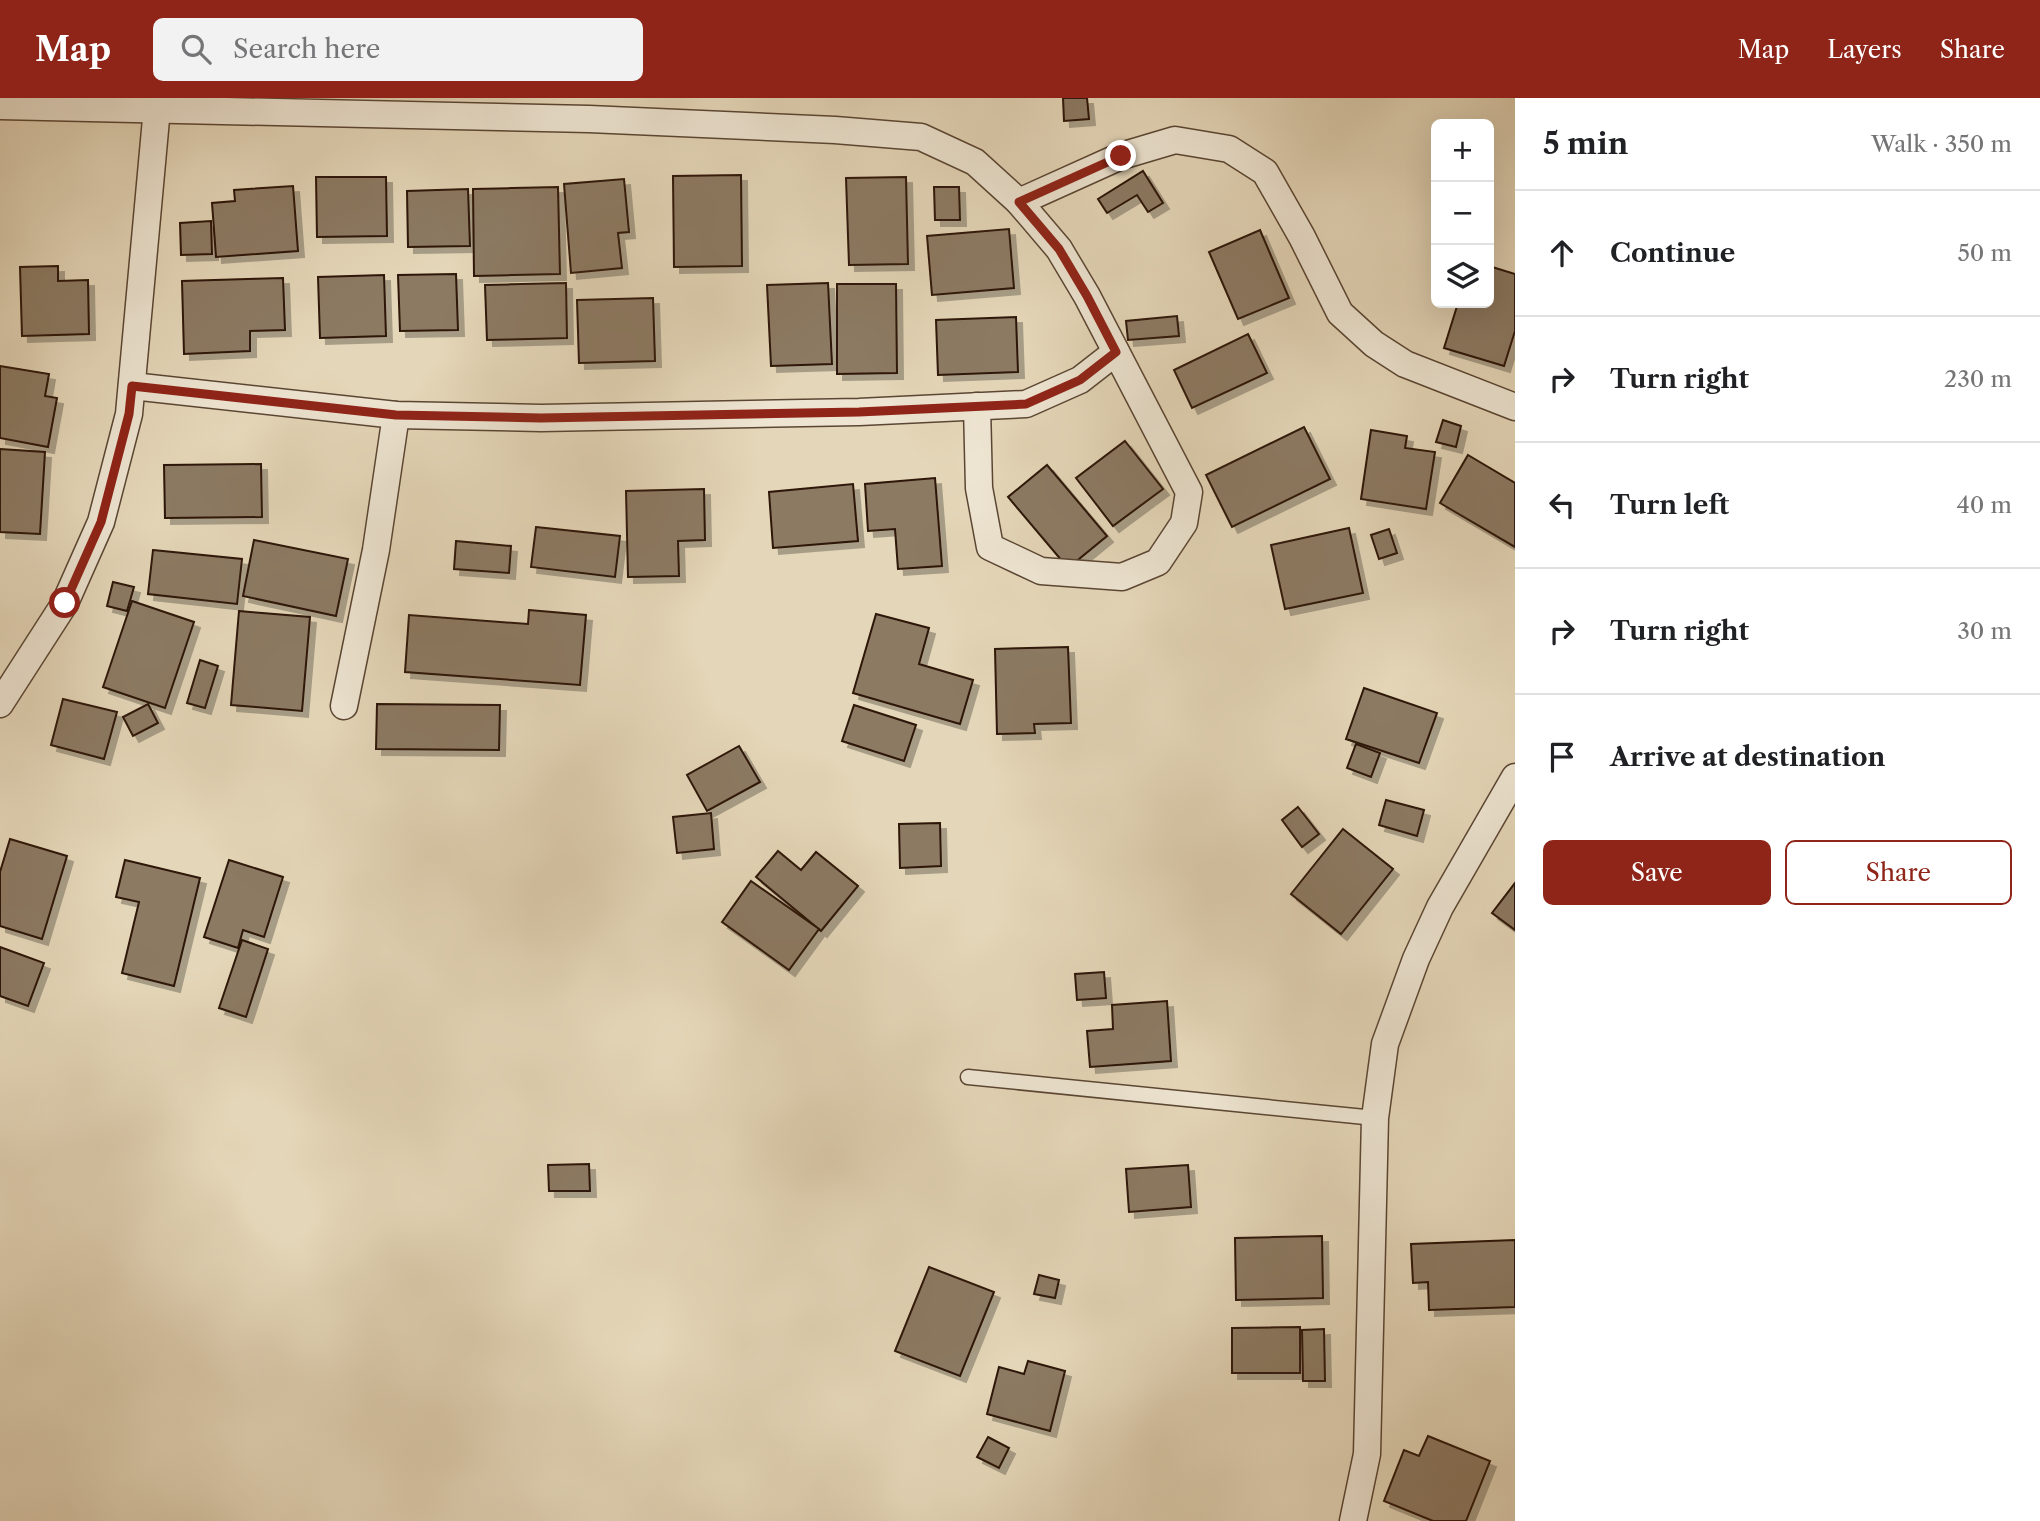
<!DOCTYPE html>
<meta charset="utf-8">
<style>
body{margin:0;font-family:"Libre Caslon Text",serif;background:#f2f2f2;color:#202124}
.controls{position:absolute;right:21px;top:21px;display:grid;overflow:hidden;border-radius:10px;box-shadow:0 7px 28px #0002}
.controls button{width:63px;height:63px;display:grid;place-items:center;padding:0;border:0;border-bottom:2px solid #e0e0e0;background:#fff;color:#202124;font:35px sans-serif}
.stop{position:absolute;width:21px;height:21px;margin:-16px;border:5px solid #8f2418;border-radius:50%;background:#fff}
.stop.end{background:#8f2418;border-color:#fff;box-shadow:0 2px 7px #0008}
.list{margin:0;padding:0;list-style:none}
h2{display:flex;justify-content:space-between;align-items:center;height:91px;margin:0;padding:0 28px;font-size:30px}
h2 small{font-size:23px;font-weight:400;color:#757577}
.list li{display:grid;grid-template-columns:46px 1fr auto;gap:21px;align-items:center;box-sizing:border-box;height:126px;padding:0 28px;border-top:2px solid #e0e0e0}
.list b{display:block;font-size:26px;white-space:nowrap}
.list em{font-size:23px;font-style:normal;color:#757577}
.actions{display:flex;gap:14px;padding:21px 28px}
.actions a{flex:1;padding:16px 0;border:2px solid #8f2418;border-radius:10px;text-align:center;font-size:24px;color:#8f2418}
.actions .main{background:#8f2418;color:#fff}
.icon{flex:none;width:38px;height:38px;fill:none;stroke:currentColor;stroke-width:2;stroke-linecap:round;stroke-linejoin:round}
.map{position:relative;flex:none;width:1515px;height:1423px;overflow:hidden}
header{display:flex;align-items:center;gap:42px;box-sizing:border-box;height:98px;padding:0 35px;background:#8f2418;color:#fff}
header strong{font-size:33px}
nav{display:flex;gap:38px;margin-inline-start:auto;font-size:24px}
.search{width:490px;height:63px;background:#f2f2f2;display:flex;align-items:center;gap:18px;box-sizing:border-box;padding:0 24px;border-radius:10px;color:#757577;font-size:26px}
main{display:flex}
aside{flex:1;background:#fff}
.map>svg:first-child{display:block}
.building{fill:#8c7a63;stroke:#2d1607;stroke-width:2;filter:url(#shadow)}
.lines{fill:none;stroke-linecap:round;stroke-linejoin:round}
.service-casing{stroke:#5b4633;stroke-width:17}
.minor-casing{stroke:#5b4633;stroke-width:29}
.service{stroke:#ede4d1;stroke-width:14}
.minor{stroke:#ede4d1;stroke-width:26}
.route{stroke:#8f2418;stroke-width:9}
</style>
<header>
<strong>Map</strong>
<div class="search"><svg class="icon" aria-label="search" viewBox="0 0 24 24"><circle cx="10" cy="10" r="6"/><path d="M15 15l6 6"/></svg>Search here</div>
<nav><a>Map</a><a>Layers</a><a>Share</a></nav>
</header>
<main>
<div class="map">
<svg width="1515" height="1423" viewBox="0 0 1515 1423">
<defs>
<filter id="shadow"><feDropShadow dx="6" dy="6" stdDeviation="0" flood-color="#0004"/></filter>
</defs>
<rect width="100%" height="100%" fill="#e4d6b8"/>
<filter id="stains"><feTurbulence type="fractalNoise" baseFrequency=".00286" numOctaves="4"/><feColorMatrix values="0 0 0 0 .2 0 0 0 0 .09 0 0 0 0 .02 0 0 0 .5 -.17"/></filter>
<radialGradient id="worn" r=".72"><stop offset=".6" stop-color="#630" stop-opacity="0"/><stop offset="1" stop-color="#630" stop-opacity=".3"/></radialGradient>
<g class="building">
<path d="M1063,0H1087L1089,21L1064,23Z"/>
<path d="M1143,73L1163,105L1148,114L1137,97L1107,115L1098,101Z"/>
<path d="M741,77L742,168L674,169L673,78Z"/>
<path d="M316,79H386L387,138L317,139Z"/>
<path d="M906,79L908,166L849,167L846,80Z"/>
<path d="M624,81L629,134L618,135L622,170L571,175L564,86Z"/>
<path d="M293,88L298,153L216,159L212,105L235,103L234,92Z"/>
<path d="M558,89L560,176L474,178L473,91Z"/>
<path d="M934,89H959L960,122H935Z"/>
<path d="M468,91L470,148L408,149L407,93Z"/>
<path d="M211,123L212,156L181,157L180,125Z"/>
<path d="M1009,131L1014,190L932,197L927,138Z"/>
<path d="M1260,132L1289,200L1238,221L1209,154Z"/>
<path d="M58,168V183L88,182L89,236L22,238L20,169Z"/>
<path d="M1489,168L1515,176V233L1504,268L1444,250L1458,205H1489Z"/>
<path d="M456,176L458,232L400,233L398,177Z"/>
<path d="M384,177L386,238L320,240L318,179Z"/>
<path d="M283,180L285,232L250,233V253L184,256L182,183Z"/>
<path d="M566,185L567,240L487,242L485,187Z"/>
<path d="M828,185L832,266L771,268L767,187Z"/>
<path d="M837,186H896L897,275L837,276Z"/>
<path d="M653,200L655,263L579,265L577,202Z"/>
<path d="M1177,218L1179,238L1128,242L1126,223Z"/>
<path d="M1016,219L1018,274L938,277L936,222Z"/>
<path d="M1248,236L1267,275L1192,310L1174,272Z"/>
<path d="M0,268L49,276L45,298L57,300L48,349L0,340Z"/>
<path d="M1443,322L1461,328L1456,349L1436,344Z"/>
<path d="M1304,329L1330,381L1232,429L1206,377Z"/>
<path d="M1371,332L1407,338L1405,350L1435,354L1426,411L1361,401Z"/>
<path d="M1125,343L1163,391L1113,428L1076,380Z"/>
<path d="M0,351L45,354L40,436L0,434Z"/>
<path d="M1468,357L1515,385V449L1440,405Z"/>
<path d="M261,366L262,419L165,420L164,367Z"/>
<path d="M1047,367L1107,438L1068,470L1008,399Z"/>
<path d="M935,380L942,468L898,471L895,431L868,433L865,386Z"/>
<path d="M853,386L858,443L773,450L769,394Z"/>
<path d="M704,391L705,442L678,443L679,478L628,479L626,393Z"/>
<path d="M536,429L620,438L615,479L531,469Z"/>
<path d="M1349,430L1363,495L1285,511L1271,447Z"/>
<path d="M1389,431L1397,455L1379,461L1371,437Z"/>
<path d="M254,442L348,461L336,518L243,498Z"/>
<path d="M456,443L511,448L509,475L454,471Z"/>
<path d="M153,452L242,461L237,506L148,496Z"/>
<path d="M113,484L134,489L127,513L107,508Z"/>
<path d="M132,503L194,524L165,610L103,589Z"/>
<path d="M529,512L586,517L580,587L405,574L409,517L528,526Z"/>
<path d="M239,513L310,519L302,613L231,607Z"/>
<path d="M876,516L929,530L919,566L973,582L960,626L853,595Z"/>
<path d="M1068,549L1071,625L1034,626L1035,635L997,636L995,551Z"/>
<path d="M200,562L218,568L205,610L187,605Z"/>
<path d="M1364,590L1437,615L1419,665L1346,641Z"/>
<path d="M63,601L117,614L104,661L51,647Z"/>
<path d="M148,606L158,625L133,638L123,619Z"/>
<path d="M377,606L500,607L499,652L376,651Z"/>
<path d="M854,607L916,627L904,663L842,643Z"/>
<path d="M1356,646L1380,655L1371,679L1347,670Z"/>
<path d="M739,648L760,684L707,713L687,677Z"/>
<path d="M1386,702L1424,712L1417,738L1379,727Z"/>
<path d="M1298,709L1319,736L1302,749L1282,722Z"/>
<path d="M711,715L714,751L677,755L673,719Z"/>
<path d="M940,725L941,768L900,770L899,726Z"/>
<path d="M1343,731L1393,771L1341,836L1291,796Z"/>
<path d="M10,741L67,758L42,841L0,828V774Z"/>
<path d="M778,753L801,772L816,754L858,788L821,833L756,779Z"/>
<path d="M125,762L200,780L174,888L122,875L139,804L116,799Z"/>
<path d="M229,762L283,779L264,839L243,832L238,850L204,839Z"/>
<path d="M751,783L819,831L789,872L722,824Z"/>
<path d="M1515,785V832L1492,815Z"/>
<path d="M242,842L268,851L246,919L219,910Z"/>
<path d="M0,849L44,865L28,908L0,898Z"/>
<path d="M1104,874L1106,900L1077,902L1075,876Z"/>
<path d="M1167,903L1171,963L1090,969L1087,933L1113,931L1112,907Z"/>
<path d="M589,1066L590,1093H549L548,1067Z"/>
<path d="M1188,1067L1191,1109L1129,1114L1126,1071Z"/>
<path d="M1322,1138L1323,1200L1236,1202L1235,1140Z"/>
<path d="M1515,1142V1209L1429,1212L1428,1184L1413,1185L1411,1146Z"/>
<path d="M929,1169L994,1194L960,1278L895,1253Z"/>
<path d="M1039,1177L1059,1182L1055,1200L1034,1196Z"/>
<path d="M1300,1229V1275H1232V1230Z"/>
<path d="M1324,1231L1325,1283H1303L1302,1232Z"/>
<path d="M1028,1263L1065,1273L1050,1333L987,1316L999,1269L1024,1276Z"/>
<path d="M1428,1338L1490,1363L1466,1423H1433L1384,1403L1404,1352L1419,1358Z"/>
<path d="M988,1339L1009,1350L999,1370L977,1359Z"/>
</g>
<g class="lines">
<g class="service-casing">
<path id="service" d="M968,979L1375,1020"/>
</g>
<g class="minor-casing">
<g id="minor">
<path d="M0,8L589,21L835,32L921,39L975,64L1019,104L1059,151L1087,198L1189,394L1184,425L1158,464L1122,479L1041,473L990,449L979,390L977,308"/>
<path d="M1019,104L1121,58L1175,42L1229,51L1265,74L1302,139L1340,215L1374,246L1405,266L1515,309"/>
<path d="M132,288L396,317L541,320L859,314L1026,306L1080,282L1116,254"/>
<path d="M0,606L65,505L101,424L129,316L157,10"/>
<path d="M344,608L376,452L396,317"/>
<path d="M1353,1423L1367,1356L1375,1020L1385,946L1416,861L1440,809L1515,679"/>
</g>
</g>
<use href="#service" class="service"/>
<use href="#minor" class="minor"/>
</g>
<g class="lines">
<path class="route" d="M65,505L101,424L129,316L132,288L396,317L541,320L859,314L1026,306L1080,282L1116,254L1087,198L1059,151L1019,104L1121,58"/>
</g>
<rect width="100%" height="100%" filter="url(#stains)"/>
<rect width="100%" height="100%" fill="url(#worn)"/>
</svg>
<div class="controls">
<button>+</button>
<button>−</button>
<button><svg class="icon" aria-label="layers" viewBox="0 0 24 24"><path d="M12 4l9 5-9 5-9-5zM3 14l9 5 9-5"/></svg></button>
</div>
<div class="stop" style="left:65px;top:505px"></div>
<div class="stop end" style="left:1121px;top:58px"></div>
</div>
<aside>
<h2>5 min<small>Walk · 350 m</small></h2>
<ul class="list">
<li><svg class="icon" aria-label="ahead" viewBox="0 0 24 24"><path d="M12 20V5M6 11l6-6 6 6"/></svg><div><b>Continue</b></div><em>50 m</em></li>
<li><svg class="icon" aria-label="right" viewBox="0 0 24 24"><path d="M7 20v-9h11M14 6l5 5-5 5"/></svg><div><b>Turn right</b></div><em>230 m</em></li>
<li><svg class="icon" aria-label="left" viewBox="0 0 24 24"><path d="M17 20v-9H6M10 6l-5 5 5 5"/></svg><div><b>Turn left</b></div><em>40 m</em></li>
<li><svg class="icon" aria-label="right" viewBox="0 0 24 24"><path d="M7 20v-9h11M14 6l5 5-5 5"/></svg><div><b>Turn right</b></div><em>30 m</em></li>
<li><svg class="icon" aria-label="arrive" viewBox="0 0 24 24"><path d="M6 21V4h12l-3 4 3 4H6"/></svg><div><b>Arrive at destination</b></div></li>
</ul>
<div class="actions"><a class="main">Save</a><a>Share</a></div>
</aside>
</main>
